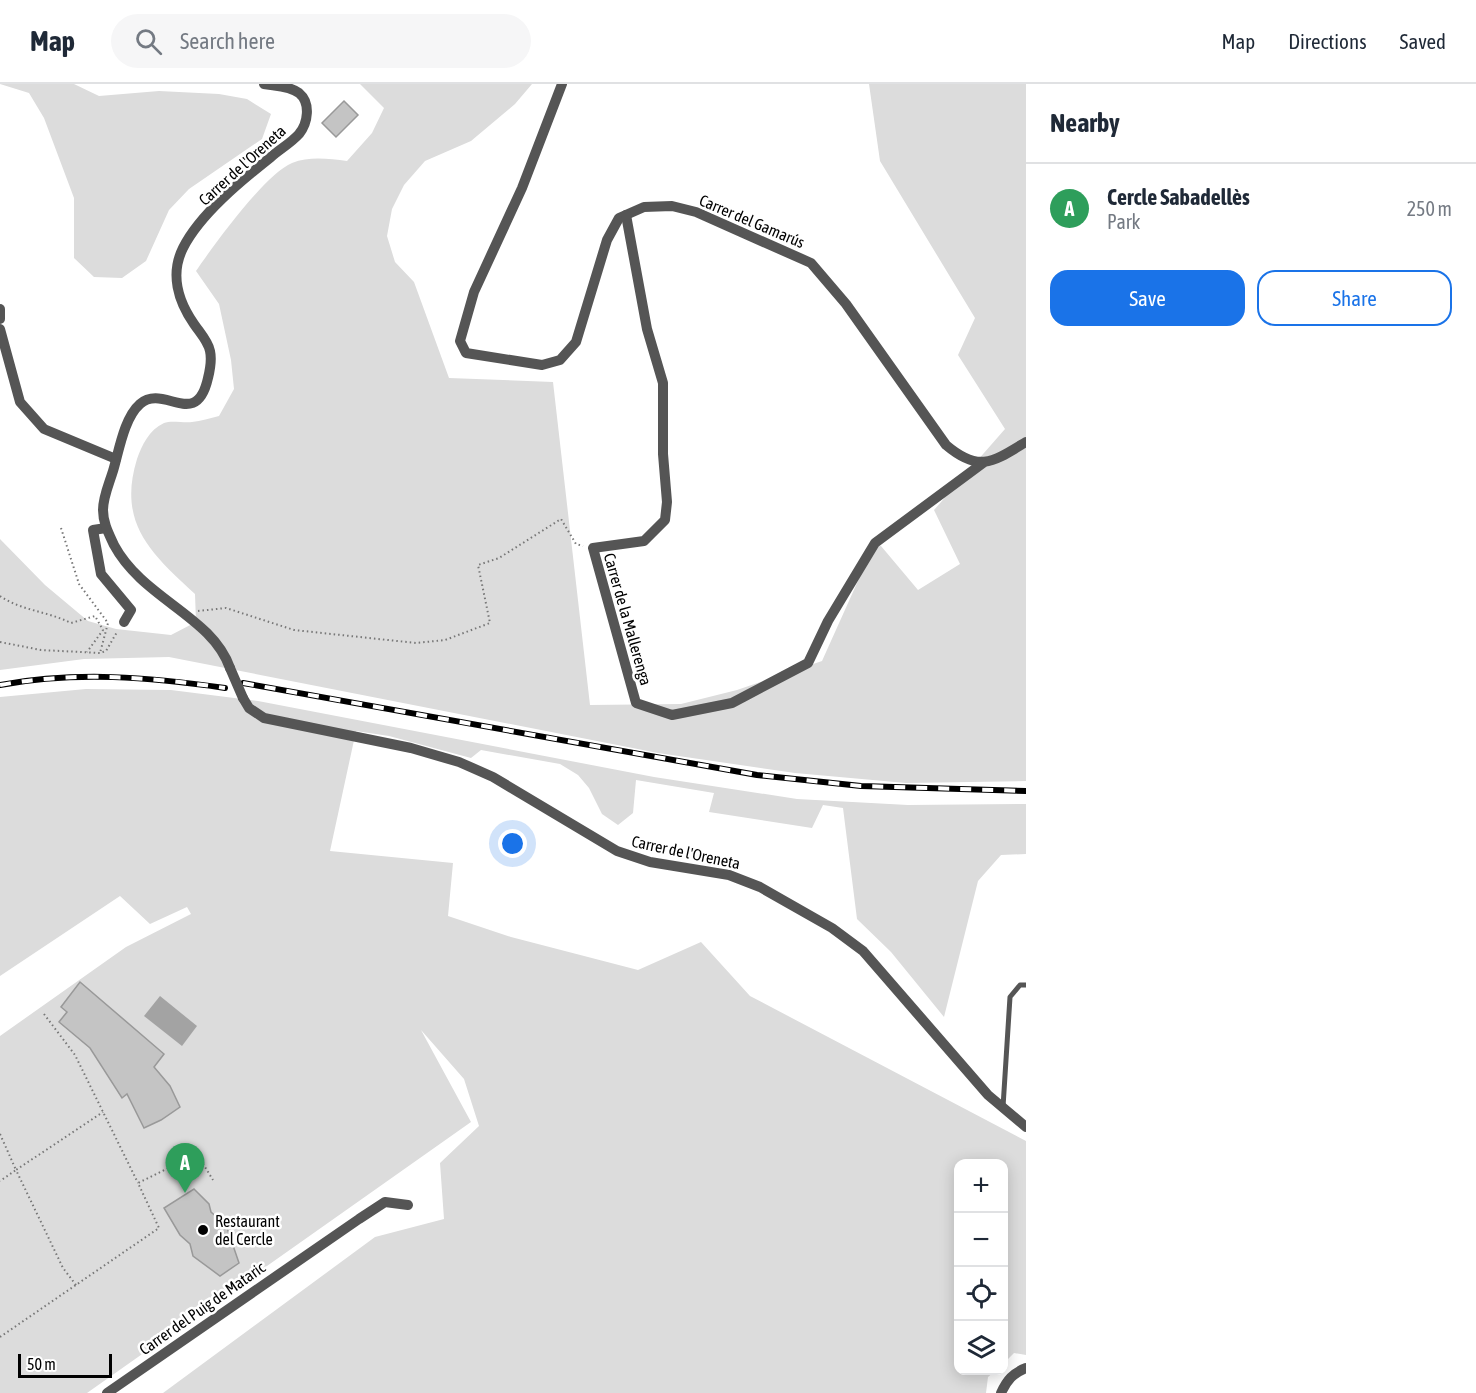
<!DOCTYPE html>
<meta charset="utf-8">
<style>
body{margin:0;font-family:"Asap Condensed",sans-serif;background:#f6f6f7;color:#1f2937}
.controls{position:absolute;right:18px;bottom:18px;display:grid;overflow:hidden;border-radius:12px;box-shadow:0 3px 15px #0003}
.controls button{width:54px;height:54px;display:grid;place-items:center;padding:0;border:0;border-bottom:2px solid #e0e1e3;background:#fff;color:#1f2937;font:30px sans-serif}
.scale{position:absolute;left:18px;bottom:15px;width:94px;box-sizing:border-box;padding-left:6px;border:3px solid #000;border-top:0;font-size:16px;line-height:21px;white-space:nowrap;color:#000;-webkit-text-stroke:4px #fff;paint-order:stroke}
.you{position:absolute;left:513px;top:760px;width:21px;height:21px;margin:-15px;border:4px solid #fff;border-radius:50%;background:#1a73e8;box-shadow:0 0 0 9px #1a73e833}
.badge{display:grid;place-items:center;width:39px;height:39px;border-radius:50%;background:#1a73e8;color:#fff;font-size:20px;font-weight:700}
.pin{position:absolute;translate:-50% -50px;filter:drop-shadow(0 2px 3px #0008)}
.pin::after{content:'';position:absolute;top:32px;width:21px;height:18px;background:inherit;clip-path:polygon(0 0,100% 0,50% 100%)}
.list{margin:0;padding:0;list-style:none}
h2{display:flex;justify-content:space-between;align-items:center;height:78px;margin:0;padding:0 24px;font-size:26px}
h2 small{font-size:20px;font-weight:400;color:#747a83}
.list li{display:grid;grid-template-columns:39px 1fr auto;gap:18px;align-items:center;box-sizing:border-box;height:90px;padding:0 24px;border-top:2px solid #e0e1e3}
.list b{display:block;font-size:22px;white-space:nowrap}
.list p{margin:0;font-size:20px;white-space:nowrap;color:#747a83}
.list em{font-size:20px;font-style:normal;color:#747a83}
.actions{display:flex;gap:12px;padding:18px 24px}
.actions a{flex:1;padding:14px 0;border:2px solid #1a73e8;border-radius:18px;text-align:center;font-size:21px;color:#1a73e8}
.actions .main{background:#1a73e8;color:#fff}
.icon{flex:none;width:33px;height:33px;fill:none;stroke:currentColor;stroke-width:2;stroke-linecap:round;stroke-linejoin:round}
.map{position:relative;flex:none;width:1026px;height:1309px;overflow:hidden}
header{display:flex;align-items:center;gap:36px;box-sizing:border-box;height:84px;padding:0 30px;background:#fff;border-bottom:2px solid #e0e1e3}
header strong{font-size:28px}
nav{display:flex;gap:33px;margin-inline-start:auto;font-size:21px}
.search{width:420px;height:54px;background:#f6f6f7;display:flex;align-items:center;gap:15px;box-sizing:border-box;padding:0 21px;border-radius:33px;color:#747a83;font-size:22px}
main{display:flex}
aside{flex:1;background:#fff}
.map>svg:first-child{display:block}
.green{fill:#dcdcdc}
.water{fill:#a3a3a3}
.building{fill:#c4c4c4;stroke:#999;stroke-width:1.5}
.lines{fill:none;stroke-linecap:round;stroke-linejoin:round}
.path{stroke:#777;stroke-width:2;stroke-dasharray:1.5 3;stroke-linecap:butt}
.lane{stroke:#555;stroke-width:5}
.street{stroke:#555;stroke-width:10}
.rail-casing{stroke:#000;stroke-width:6}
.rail{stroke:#fff;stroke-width:4;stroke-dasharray:11;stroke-linecap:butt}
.street-bridge{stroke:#555;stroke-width:10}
.poi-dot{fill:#000;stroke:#fff;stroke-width:2}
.labels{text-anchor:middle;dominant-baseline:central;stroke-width:5;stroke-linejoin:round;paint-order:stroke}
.street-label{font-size:16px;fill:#000;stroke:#fff}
.poi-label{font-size:16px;fill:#000;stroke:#fff;text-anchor:start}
</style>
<header>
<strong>Map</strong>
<div class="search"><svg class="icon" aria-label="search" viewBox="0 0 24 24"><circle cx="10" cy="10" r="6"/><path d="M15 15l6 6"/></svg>Search here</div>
<nav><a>Map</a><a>Directions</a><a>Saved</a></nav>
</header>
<main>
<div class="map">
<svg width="1026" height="1309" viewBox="0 0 1026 1309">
<rect width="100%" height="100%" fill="#fff"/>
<g class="green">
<path d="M0,0H74L99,12L159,7L219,10L247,15L271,30L262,55L189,105L169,126L146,177L122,194L94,193L74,174V114L44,34L29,9Z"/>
<path d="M360,0H532L515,20L471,57L425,77L404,101L392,125L387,152L395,178L414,198L449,294L553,298L590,621L681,620L737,606L822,577L875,459L881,462L918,506L960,480L934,426L1005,345L958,271L975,234L880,77L869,0H1026V697L906,699L795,689L658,669L169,573L84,575L0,586V455L45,501L88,537L116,545L171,551L196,538L195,510C152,470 117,440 137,375C142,361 149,346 164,339C171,336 183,339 192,338C201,337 210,334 219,332L234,305L231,276L219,220L196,187C213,162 265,90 292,79C310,72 329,75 347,77L372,49L384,24Z"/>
<path d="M86,605L171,606L258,617L654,693L797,715L908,721L1026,720V770L1001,771L978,797L944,933L891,868L857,835L843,724L823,721L812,744L709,728L714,709L636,696L633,729L618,741L602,730L589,704L578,691L560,680L481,666L471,674L389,652L356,647L330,767L453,779L448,832L511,853L638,886L701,858L750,912L1026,1057V1271L1014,1269L1004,1279V1080H958V1286L995,1287L988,1293L986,1309H163L375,1153L444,1135L440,1079L479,1042L464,995L421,946L471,1038L87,1309H0V952L126,863L191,830L187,823L150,840L120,812L0,892V613Z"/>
</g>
<path class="water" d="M160,912L197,942L182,962L144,932Z"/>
<g class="building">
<path d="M344,17L358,31L336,53L322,39Z"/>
<path d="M80,898L164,970L154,983L170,1002L180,1023L161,1036L144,1044L127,1010L122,1014L90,964L59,938L67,928L61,923Z"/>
<path d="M194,1105L209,1120L211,1128L226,1141L239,1179L220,1192L193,1172L190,1160L180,1151L164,1124Z"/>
</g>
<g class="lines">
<g class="path">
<path d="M61,444L79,500L108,539L100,569"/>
<path d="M0,512C22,527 47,527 71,539L95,532L103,546L87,568"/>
<path d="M198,527L226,524L294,546L416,559L445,556L490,539L478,481L499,474L561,435L576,460L583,462"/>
<path d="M0,558L41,566L100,569L106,567L117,548"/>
<path d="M44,930L75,971L138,1099"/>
<path d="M0,1050L16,1086L0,1097"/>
<path d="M76,1201L63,1184L16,1086L103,1028"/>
<path d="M0,1253L159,1144L138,1099L197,1070L213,1096"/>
</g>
<path class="lane" d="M1003,1023L1010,913L1020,901H1026"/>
<g class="street">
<path d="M562,0L522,104L474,208L460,257L466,269L542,281L560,276L576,258L607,156L619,134L644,123L672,122L696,128L811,179L846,220L946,361C979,389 993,378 1026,358"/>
<path d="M626,131L647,245L663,299V370L667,418L665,436L644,457L593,464L636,619L672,631L732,619L808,579L828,537L875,459L983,379"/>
<path d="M0,225V235"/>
<path d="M0,245L20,318L44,345L116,375"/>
<path d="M106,444L93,446L101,490L131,526L124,538"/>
<path d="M230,584C212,532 143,515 114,461C109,450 103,439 103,426C103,413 109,400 113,387C119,367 124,334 140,320C164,299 196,347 208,294C210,286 212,276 210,267C208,257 200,249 194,240C178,217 170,190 183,164C200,130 242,96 271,73C280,65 291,59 299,50C308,39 311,19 299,9C290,2 274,2 264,0"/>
<path d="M243,614L249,624L264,634L411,664L459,678L493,693L617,767L650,778L729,791L760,803L832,844L863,867L988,1011L1026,1043"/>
<path d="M107,1309L359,1135L385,1118L408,1121"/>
<path d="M1001,1309C1007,1296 1013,1289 1026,1284"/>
</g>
<g class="rail-casing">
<g id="rail">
<path d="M243,599L757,691L861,702L1026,707"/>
<path d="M0,601C76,587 150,593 225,604"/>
</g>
</g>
<use href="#rail" class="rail"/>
<path class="street-bridge" d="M230,584L243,614"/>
</g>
<circle class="poi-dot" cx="203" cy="1146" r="6"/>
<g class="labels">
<g class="street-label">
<text transform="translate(242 81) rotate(-42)">Carrer de l'Oreneta</text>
<text transform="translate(752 137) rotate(23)">Carrer del Gamarús</text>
<text transform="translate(628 535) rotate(74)">Carrer de la Mallerenga</text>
<text transform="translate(686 768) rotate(12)">Carrer de l'Oreneta</text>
<text transform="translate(202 1224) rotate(-35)">Carrer del Puig de Mataric</text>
</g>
<g class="poi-label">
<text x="215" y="1137">Restaurant<tspan x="215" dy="18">del Cercle</tspan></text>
</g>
</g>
</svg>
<div class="controls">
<button>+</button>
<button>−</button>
<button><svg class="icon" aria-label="locate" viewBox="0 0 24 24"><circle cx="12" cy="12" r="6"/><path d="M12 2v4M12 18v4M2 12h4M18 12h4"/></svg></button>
<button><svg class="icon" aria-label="layers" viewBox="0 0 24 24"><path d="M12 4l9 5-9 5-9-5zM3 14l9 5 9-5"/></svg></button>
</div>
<div class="scale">50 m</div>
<div class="you"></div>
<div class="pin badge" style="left:185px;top:1109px;background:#2e9e5b">A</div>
</div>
<aside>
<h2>Nearby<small></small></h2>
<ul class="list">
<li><span class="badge" style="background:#2e9e5b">A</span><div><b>Cercle Sabadellès</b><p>Park</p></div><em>250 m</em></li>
</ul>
<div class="actions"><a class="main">Save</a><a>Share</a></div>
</aside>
</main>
